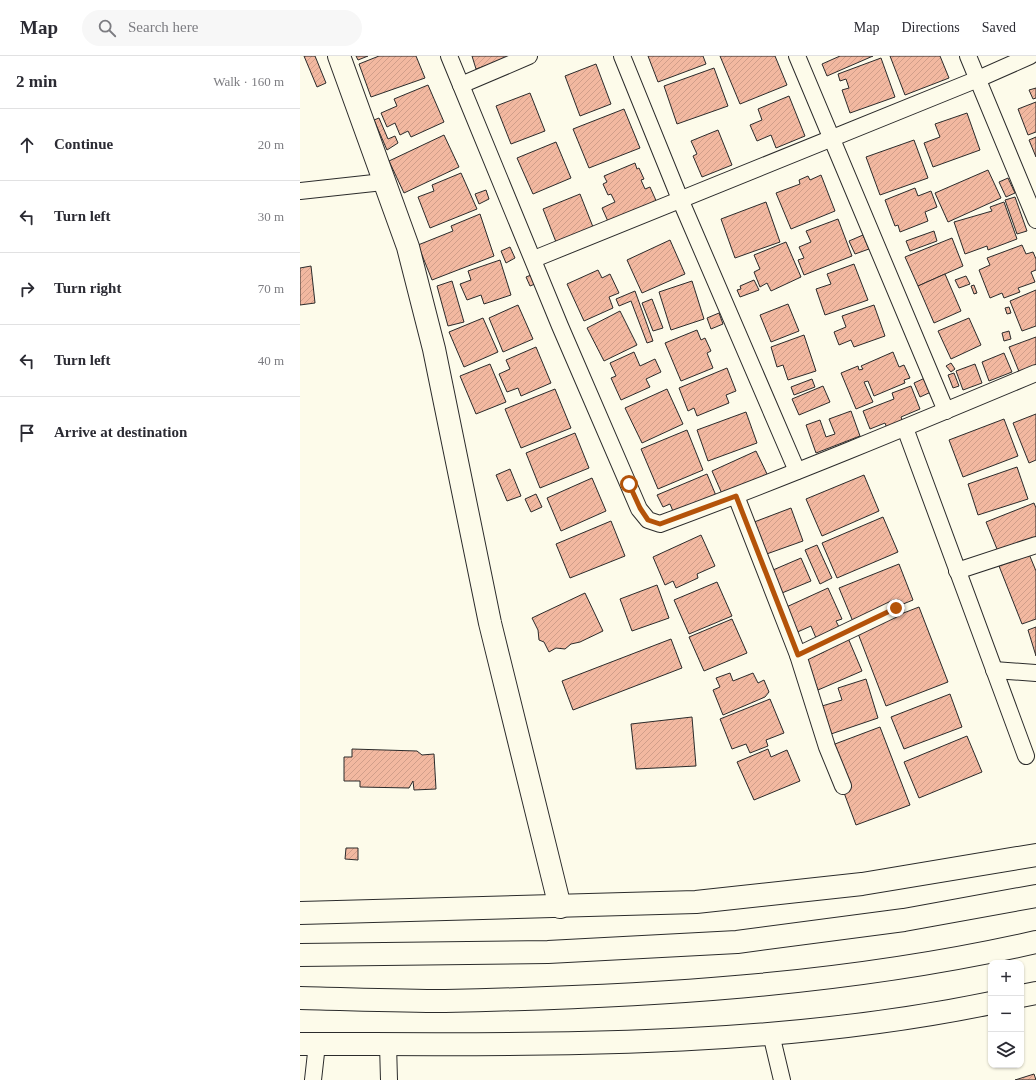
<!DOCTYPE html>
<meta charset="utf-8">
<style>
body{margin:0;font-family:"Times New Roman",serif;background:#f7f7f7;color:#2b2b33}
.controls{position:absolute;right:12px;bottom:12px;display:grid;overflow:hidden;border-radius:8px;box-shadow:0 1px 3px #0004}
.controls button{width:36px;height:36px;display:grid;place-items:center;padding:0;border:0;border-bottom:1px solid #e1e1e2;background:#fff;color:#2b2b33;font:20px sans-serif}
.stop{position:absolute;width:12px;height:12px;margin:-9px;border:3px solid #b45309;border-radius:50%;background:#fff}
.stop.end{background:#b45309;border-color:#fff;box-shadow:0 1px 4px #0008}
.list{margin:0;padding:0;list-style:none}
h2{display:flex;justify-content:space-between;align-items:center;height:52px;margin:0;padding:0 16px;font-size:17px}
h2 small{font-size:13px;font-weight:400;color:#7c7c81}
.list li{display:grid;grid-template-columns:26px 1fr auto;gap:12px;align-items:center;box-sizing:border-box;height:72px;padding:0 16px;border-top:1px solid #e1e1e2}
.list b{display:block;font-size:15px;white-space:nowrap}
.list em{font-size:13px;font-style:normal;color:#7c7c81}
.icon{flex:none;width:22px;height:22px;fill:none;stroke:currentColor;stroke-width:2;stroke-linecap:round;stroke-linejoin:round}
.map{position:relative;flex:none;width:736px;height:1024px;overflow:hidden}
header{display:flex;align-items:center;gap:24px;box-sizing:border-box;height:56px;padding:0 20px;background:#fff;border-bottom:1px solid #e1e1e2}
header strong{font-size:19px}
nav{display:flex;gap:22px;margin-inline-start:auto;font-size:14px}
.search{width:280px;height:36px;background:#f7f7f7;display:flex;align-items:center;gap:10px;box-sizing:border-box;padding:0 14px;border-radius:22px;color:#7c7c81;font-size:15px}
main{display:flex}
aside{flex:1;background:#fff}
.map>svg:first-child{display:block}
.building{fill:url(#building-hatch);stroke:#2b2b2b}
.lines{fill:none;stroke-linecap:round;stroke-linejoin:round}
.street-casing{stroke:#2b2b2b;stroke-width:18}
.secondary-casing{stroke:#2b2b2b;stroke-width:24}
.highway-casing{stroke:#2b2b2b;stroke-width:24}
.street{stroke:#fdfbea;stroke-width:16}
.secondary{stroke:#fdfbea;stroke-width:22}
.highway{stroke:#fdfbea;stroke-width:22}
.route{stroke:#b45309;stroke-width:5}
</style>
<header>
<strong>Map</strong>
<div class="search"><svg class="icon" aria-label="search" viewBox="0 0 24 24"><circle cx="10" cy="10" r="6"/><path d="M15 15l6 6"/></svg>Search here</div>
<nav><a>Map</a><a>Directions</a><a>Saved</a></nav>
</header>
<main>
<aside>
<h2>2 min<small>Walk · 160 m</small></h2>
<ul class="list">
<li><svg class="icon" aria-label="ahead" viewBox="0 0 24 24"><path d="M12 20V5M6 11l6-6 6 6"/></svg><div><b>Continue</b></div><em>20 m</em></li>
<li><svg class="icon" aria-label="left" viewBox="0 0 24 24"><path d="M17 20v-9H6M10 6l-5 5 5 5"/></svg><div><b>Turn left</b></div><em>30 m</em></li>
<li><svg class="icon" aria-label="right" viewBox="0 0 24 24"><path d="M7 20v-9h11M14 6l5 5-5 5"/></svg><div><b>Turn right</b></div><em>70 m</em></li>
<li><svg class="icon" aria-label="left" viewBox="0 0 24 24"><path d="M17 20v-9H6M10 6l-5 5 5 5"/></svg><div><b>Turn left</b></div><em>40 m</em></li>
<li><svg class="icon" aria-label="arrive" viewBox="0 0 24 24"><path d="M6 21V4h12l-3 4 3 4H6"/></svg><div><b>Arrive at destination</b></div></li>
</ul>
</aside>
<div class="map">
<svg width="736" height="1024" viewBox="0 0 736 1024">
<defs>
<pattern id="building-hatch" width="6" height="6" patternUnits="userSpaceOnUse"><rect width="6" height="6" fill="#f2b8a0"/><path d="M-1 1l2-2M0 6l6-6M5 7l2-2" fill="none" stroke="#d09e8a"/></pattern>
</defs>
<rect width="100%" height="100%" fill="#fdfbea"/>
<g class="building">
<path d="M4,0H15L26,27L17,31Z"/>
<path d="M56,0H68L58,4Z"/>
<path d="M79,0H116L125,22L71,41L59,8Z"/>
<path d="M172,0H215L176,13Z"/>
<path d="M348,0H403L406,8L358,26Z"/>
<path d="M420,0H475L487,29L440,48Z"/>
<path d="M540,0H573L527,20L522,8Z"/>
<path d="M590,0H640L649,22L605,39Z"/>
<path d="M581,2L595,41L550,57L542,34L549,32L546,23L540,25L538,18Z"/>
<path d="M296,8L311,48L280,60L265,20Z"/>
<path d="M414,12L428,50L377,68L364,30Z"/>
<path d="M128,29L144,66L111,81L108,75L100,79L95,67L87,71L81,57L97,50L94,43Z"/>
<path d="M736,32V42L733,43L729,34Z"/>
<path d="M230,37L245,75L211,88L196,50Z"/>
<path d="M489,40L505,80L476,92L471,79L457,85L450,69L462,64L458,53Z"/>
<path d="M736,46V76L728,79L718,53Z"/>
<path d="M324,53L340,92L289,112L273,73Z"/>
<path d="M667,57L680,94L633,111L624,87L640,81L635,68Z"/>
<path d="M79,62L88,83L95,80L98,87L87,94L74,64Z"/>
<path d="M418,74L432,109L402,121L393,100L397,98L391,85Z"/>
<path d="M144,79L159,111L104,137L89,105Z"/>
<path d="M736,81V101L729,84Z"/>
<path d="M614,84L628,122L580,139L566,101Z"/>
<path d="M256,86L271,122L233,138L217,102Z"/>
<path d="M335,107L337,113L339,112L344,123L341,124L345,133L350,131L358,149L310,170L302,152L315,146L311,138L308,139L303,128L307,126L304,120Z"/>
<path d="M688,114L701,142L648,166L635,137Z"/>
<path d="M161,117L177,153L130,172L118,141L134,135L132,129Z"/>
<path d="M521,119L535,155L491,173L476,137L500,128L499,124L508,120L510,124Z"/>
<path d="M708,122L715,137L706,141L699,126Z"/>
<path d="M615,132L618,140L631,135L637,151L625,156L628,165L600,176L598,169L595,170L585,144Z"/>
<path d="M186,134L189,143L179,148L175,138Z"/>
<path d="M280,138L293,171L256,186L243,153Z"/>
<path d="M715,141L727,175L717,178L705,144Z"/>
<path d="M466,146L480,186L435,202L421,163Z"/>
<path d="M704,146L717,183L688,194L687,190L665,198L654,166L692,155L690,151Z"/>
<path d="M180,158L194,200L132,224L118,189L153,175L151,170Z"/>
<path d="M538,163L552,200L504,219L498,204L504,202L499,191L511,186L506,175Z"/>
<path d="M634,175L637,185L610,195L606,185Z"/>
<path d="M563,179L569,193L555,198L549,185Z"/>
<path d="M652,182L663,210L618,230L605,201Z"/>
<path d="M370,184L385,218L342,237L327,204Z"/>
<path d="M486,186L501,221L471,235L467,227L460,231L454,216L460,213L454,199Z"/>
<path d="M722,189L726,198L733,196L736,203V214L731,216L735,226L718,232L720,236L704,242L702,237L690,242L679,214L690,209L687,202Z"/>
<path d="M210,191L215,202L206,207L201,195Z"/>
<path d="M200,204L211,239L184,248L181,239L167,244L160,228L171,224L168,215Z"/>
<path d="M554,208L568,244L525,259L516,233L531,228L527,218Z"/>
<path d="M11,210L15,247L0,249V212Z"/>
<path d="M298,214L302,222L310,218L319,237L309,241L313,252L284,265L267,228Z"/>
<path d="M645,218L661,255L634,267L618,230Z"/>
<path d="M231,219L235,228L230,230L226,221Z"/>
<path d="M666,220L670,228L659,232L655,224Z"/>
<path d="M454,224L459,234L440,241L437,234L441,233L440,230Z"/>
<path d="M152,225L164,266L148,270L137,230Z"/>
<path d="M392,225L404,263L371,274L359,236Z"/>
<path d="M674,229L677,237L674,238L671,230Z"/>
<path d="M736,234V270L722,275L710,245Z"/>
<path d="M335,235L353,285L347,287L331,245L319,250L316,243Z"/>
<path d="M352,243L363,272L353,275L342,247Z"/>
<path d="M488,248L499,275L471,286L460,259Z"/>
<path d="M218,249L233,283L203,296L189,262Z"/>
<path d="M574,249L585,280L554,291L551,284L539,289L534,276L546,271L542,260Z"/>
<path d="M709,251L711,257L707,258L705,252Z"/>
<path d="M320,255L337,289L304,305L287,272Z"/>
<path d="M419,257L423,268L411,273L407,262Z"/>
<path d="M183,262L198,296L164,311L149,276Z"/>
<path d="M669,262L681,289L651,303L638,275Z"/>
<path d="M397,274L401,284L405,282L411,295L407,297L413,312L381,325L365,287Z"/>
<path d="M709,275L711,283L704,285L702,277Z"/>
<path d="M504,279L516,315L488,324L483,309L477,311L471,291Z"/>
<path d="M736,281V311L720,318L709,291Z"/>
<path d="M236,291L251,327L221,340L218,332L207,336L199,318L210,313L206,304Z"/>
<path d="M334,296L340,310L355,303L361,316L346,323L350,331L321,344L311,322L316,320L310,307Z"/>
<path d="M593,296L599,311L604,309L610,322L604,324L605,327L574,340L568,325L564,326L573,346L556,353L541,317L558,310L559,314L563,313L561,310Z"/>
<path d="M704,297L712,316L689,325L682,306Z"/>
<path d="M651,307L655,313L651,316L646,310Z"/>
<path d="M190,308L206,346L176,358L160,320Z"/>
<path d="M675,308L682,327L663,334L656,315Z"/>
<path d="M427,312L436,335L426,339L429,347L397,360L394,352L388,355L379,332Z"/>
<path d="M654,317L659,330L653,332L648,319Z"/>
<path d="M625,322L631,336L620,341L614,327Z"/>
<path d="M512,323L515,331L494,339L491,331Z"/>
<path d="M523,330L530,346L499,359L492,343Z"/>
<path d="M611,330L620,353L601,361L604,369L588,375L585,367L570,373L563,355L594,343L592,337Z"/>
<path d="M255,333L271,372L221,392L205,353Z"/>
<path d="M367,333L383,368L342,387L325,352Z"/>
<path d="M551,355L560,380L516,397L506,369L520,364L526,381L535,378L529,363Z"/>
<path d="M446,356L457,387L408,405L397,374Z"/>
<path d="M736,358V404L729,407L713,367Z"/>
<path d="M704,363L718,400L663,421L649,384Z"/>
<path d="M387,374L403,414L358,433L341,393Z"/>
<path d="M275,377L289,412L240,432L226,397Z"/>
<path d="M456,395L468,420L423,440L412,415Z"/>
<path d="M717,411L728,443L678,459L668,428Z"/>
<path d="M210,413L221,440L207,445L196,419Z"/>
<path d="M407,418L417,442L375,460L370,448L363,451L357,439Z"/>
<path d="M564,419L579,455L522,480L506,443Z"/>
<path d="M292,422L306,455L261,475L247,442Z"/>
<path d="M236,438L242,451L231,456L225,443Z"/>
<path d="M734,447L736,452V483L699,498L686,466Z"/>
<path d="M491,452L503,485L461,500L449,468Z"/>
<path d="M583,461L598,496L537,522L522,487Z"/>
<path d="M311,465L325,500L270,522L256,488Z"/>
<path d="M401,479L415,510L397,518L398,522L376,532L373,525L365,529L353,501Z"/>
<path d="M517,489L532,522L520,528L505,494Z"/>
<path d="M729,498L736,515V563L722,568L699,510Z"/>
<path d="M501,502L511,525L482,537L473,514Z"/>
<path d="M599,508L613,544L554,568L539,532Z"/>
<path d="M417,526L432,560L389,578L374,544Z"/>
<path d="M357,529L369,562L332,575L320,543Z"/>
<path d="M528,532L542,563L536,565L539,571L516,582L511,570L493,578L482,553Z"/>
<path d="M285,537L303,575L280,586L271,588L265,593L256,592L249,596L244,586L239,584L238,574L232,562Z"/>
<path d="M619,551L648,626L586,650L557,575Z"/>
<path d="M432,563L447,597L404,615L389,581Z"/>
<path d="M736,571V600L728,574Z"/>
<path d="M548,582L562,615L518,634L505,604L524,596L522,593Z"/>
<path d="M371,583L382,612L273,654L262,625Z"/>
<path d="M430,617L433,625L453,617L458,627L464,624L469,636L465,641L423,659L413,634L420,631L416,622Z"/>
<path d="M566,623L578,662L531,678L522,650L542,644L538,632Z"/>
<path d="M650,638L662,671L604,693L591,661Z"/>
<path d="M470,643L484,677L466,684L468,690L450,697L446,688L432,693L420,663Z"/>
<path d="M392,661L396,710L336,713L331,668Z"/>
<path d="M580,671L610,749L556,769L527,691Z"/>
<path d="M667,680L682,716L619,742L604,706Z"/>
<path d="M52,693L117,695L122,699L134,698L136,733L114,734L113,725L109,732L60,731V725H44V701H52Z"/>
<path d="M468,693L471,701L487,694L500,725L454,744L437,706Z"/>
<path d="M46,792H58V804L45,803Z"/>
<path d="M734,1018L736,1024H715Z"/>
</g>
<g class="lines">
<g class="street-casing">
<g id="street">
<path d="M149,0L260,270L339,453L348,464L360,468C487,421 612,369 736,317"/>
<path d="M322,0L380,143L497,415"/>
<path d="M497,0L646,355"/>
<path d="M668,0L736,164"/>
<path d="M161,29L229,0"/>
<path d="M0,135L83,126"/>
<path d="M234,203L678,23L730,0"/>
<path d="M605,372L726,700"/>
<path d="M436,440L498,599L527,691L543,730"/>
<path d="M657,515L736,489"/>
<path d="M498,599L596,552"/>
<path d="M694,614L736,617"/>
<path d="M471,978L482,1024"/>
<path d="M88,988L89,1024"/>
<path d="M13,1024L17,988"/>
</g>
</g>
<g class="secondary-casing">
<g id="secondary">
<path d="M39,0L108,191L134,293L190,567L260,851"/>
<path d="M0,857L396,846L562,828L736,799"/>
<path d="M721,940L736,937"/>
<path d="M0,988C231,988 464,994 691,947"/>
</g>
</g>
<g class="highway-casing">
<g id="highway">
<path d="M0,899L248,896L437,886L604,864L736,840"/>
<path d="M0,942C48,943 97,945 145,945C343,941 542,930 736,886"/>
</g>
</g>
<use href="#street" class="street"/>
<use href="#secondary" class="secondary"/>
<use href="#highway" class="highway"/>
</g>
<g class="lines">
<path class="route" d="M329,428L340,452L348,464L360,468L436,440L498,599L596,552"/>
</g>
</svg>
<div class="controls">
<button>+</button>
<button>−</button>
<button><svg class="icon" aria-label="layers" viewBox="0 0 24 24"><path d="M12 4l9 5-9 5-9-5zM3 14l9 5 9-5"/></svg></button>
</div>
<div class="stop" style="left:329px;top:428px"></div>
<div class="stop end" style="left:596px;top:552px"></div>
</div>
</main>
